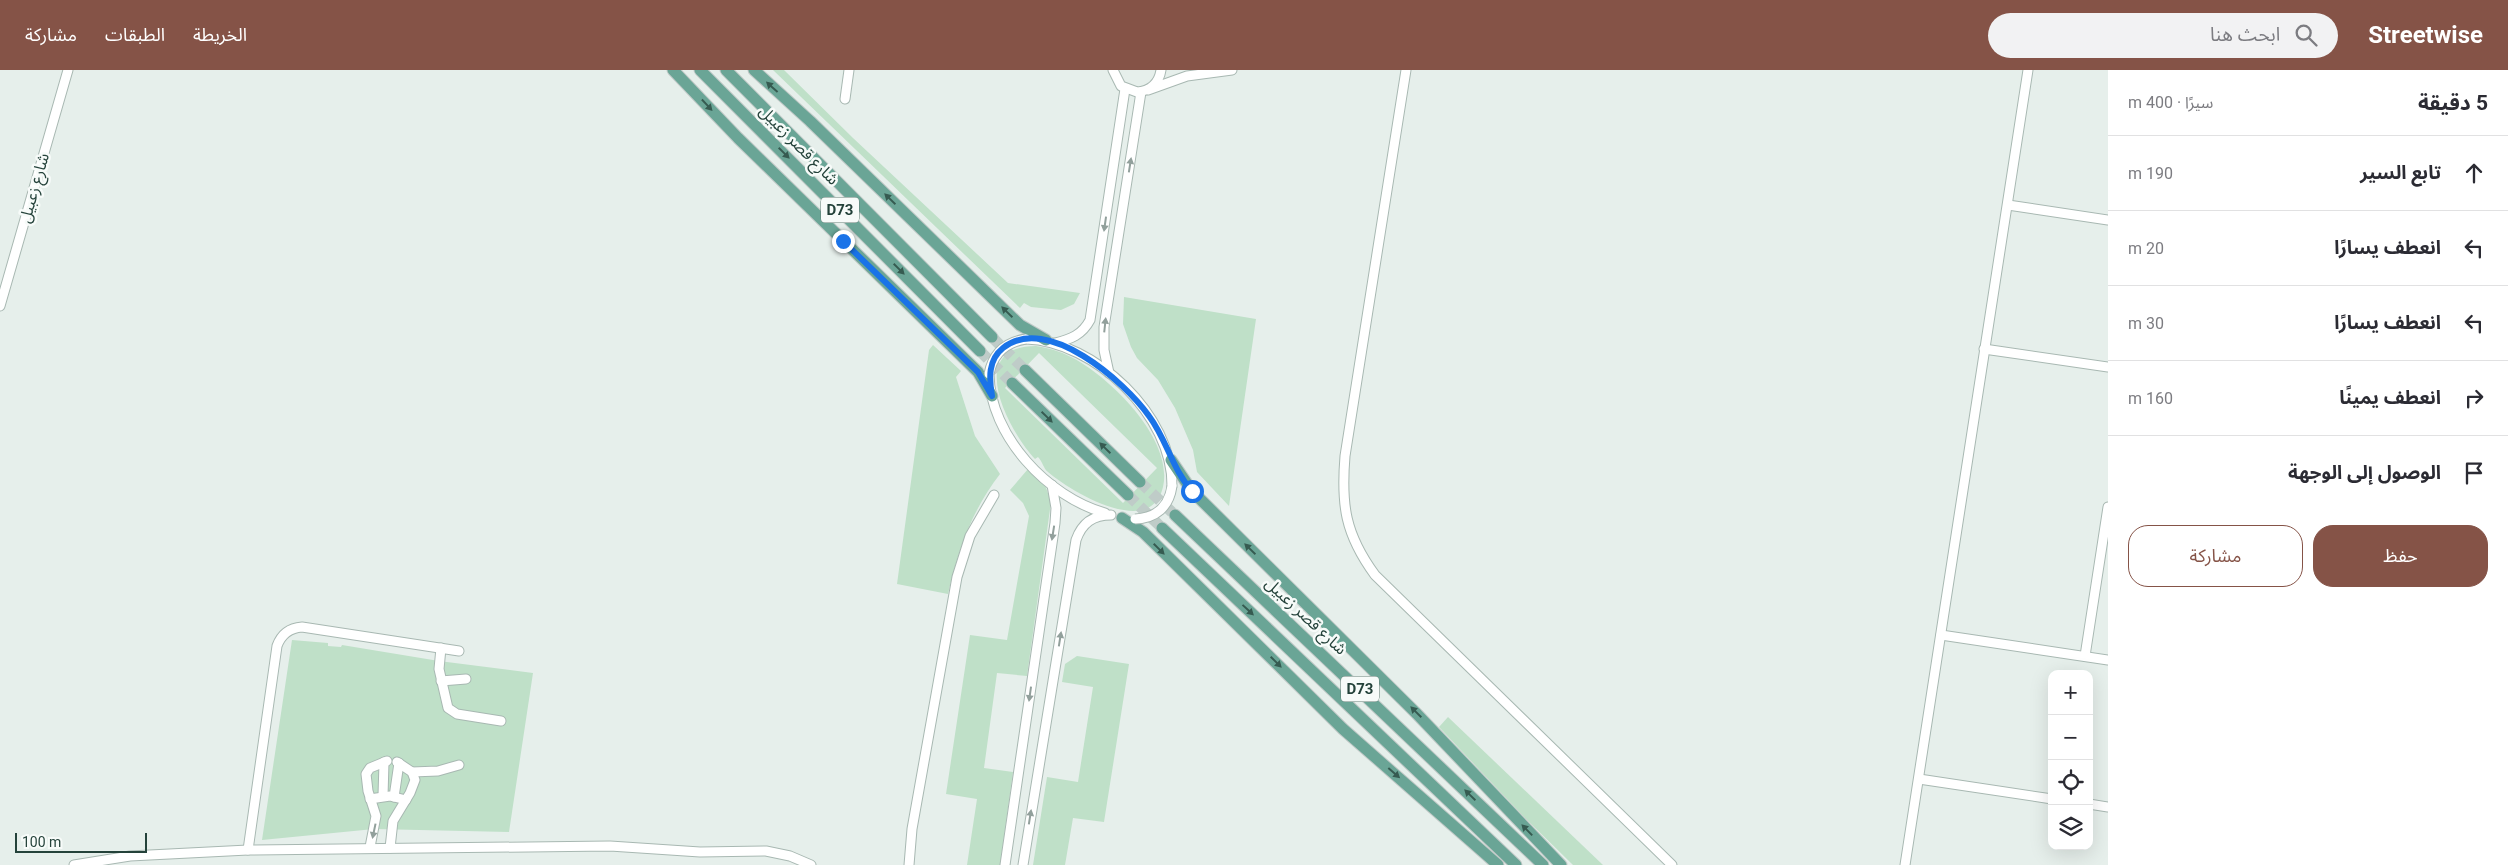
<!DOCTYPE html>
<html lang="ar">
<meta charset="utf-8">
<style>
body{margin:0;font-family:Roboto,"Noto Sans Arabic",sans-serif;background:#f2f2f3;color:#2b2b33;direction:rtl}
.controls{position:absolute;right:15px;bottom:15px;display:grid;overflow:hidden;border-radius:10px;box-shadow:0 5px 20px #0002}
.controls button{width:45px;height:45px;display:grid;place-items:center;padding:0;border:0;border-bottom:1px solid #e1e1e2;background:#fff;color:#2b2b33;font:25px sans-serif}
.scale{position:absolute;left:15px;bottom:12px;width:132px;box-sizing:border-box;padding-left:5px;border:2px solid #24423a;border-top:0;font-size:14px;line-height:18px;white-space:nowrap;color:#24423a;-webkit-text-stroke:4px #f7fbf9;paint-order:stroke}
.stop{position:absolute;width:15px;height:15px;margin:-11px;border:4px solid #1a73e8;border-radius:50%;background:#fff}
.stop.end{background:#1a73e8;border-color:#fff;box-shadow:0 1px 5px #0008}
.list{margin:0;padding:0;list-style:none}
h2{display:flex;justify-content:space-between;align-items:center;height:65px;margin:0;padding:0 20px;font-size:21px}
h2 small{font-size:16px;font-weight:400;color:#7c7c81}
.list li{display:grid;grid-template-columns:32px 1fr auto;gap:15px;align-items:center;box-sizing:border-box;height:75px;padding:0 20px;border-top:1px solid #e1e1e2}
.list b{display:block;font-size:19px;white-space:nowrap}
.list em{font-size:16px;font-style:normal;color:#7c7c81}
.actions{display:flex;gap:10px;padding:15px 20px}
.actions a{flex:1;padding:11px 0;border:1px solid #855347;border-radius:20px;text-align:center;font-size:18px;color:#855347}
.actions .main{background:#855347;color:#fff}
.icon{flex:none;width:28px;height:28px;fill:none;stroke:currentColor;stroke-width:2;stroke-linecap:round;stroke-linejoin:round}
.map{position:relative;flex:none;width:2108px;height:795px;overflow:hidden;direction:ltr}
header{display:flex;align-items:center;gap:30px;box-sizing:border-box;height:70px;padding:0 25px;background:#855347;color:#fff}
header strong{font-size:24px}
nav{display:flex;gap:28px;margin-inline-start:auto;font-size:18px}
.search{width:350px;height:45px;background:#f2f2f3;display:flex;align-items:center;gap:12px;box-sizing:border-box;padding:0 18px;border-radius:28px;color:#7c7c81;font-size:19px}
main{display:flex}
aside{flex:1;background:#fff}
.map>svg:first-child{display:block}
.green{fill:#bfe0c8;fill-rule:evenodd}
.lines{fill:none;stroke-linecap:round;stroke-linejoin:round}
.major-tunnel{stroke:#bfccc8;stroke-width:11;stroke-dasharray:11 5.5;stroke-linecap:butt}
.minor-casing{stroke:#a8b8b2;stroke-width:11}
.major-casing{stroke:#c2cac8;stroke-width:13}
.minor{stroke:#fff;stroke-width:9}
.major{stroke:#6aa596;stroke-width:11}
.minor-bridge-casing{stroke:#a8b8b2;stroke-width:11;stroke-linecap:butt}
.minor-bridge{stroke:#fff;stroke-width:9}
.oneway{fill:#365b51}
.oneway2{fill:#92a09c}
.route{stroke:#1a73e8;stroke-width:6}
.labels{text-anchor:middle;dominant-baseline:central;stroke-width:5;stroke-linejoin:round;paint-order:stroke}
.shield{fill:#f7fbf9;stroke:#637a73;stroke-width:1}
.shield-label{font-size:15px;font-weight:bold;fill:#24423a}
.street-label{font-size:16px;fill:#24423a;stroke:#f7fbf9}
</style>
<header>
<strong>Streetwise</strong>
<div class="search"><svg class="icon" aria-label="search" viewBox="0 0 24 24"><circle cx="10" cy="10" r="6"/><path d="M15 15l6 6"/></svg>ابحث هنا</div>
<nav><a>الخريطة</a><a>الطبقات</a><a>مشاركة</a></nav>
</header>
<main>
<aside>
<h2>5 دقيقة<small>سيرًا · 400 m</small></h2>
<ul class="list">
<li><svg class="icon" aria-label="ahead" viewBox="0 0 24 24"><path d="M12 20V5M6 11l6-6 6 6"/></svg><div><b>تابع السير</b></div><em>190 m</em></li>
<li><svg class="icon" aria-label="left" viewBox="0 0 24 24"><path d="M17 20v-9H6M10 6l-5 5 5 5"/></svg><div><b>انعطف يسارًا</b></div><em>20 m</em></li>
<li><svg class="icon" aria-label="left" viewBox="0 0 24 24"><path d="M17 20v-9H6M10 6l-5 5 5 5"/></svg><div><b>انعطف يسارًا</b></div><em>30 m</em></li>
<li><svg class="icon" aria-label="right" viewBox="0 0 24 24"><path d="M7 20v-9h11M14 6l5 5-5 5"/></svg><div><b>انعطف يمينًا</b></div><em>160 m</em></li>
<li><svg class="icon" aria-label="arrive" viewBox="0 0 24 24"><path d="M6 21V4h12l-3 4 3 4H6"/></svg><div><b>الوصول إلى الوجهة</b></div></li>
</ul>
<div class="actions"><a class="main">حفظ</a><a>مشاركة</a></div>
</aside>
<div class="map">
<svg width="2108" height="795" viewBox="0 0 2108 795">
<rect width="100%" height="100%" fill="#e6efeb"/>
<g class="green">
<path d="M773,0H784L853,68L1008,213L1080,223L1074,234L1061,240L1031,237L1024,233L1020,238Z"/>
<path d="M1124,227L1256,249L1229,436L1197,402L1193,380L1175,338L1158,310L1137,288L1131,277L1123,254Z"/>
<path d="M933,275L961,301L956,307L975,366L1000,404C972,440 958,480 948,524L897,514L929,280Z"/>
<path d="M1036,276C1048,278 1060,281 1071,287C1110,307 1174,369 1163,417C1151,470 1070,421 1048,402C1043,398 1043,392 1038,387L1035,389C1008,360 964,276 1036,276ZM1039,283L1157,398L1123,433L1005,318Z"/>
<path d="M1028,399L1044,412L1051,432L1027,606L997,603L984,698L1013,702L1000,795H967L977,729L946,724L970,565L1007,570L1029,446L1023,433L1010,420Z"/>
<path d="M292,570L328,573V576L341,577L342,575L439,591L533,603L509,762L374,759L262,770Z"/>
<path d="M1077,586L1129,594L1104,752L1073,748L1065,795H1033L1047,707L1078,712L1093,617L1062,612L1065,594Z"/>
<path d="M1448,647L1603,795H1573L1524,747L1439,657Z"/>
</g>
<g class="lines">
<g class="major-tunnel">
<path d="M992,267L1025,300"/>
<path d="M980,281L1012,313"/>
<path d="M1140,412L1175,445"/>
<path d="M1128,425L1162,458"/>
</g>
<g class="minor-casing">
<g id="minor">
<path d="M1113,0L1121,16L1137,22C1150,21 1159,13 1161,0"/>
<path d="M1406,0L1345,386C1341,435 1345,464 1375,505L1672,795"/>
<path d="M1148,20L1187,6L1232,0"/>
<path d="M845,29L849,0"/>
<path d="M2008,135L2108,150"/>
<path d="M0,236L68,0"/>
<path d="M1026,269C1095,271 1173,346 1172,416"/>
<path d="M1055,273C1071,269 1082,265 1090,250L1125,19"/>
<path d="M1984,279L2108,297"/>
<path d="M1109,303L1104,280V257L1141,22"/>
<path d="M989,304C990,366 1048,427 1105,443"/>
<path d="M1941,565L2108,590"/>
<path d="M441,578L439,599L448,638L457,644L501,651"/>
<path d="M2085,586L2108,437"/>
<path d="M441,611L466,609"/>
<path d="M412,702L438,701L459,695"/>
<path d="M1919,709L2052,729"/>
<path d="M383,726L384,692"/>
<path d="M394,727L399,693"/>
<path d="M370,729L390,726L406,730"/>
<path d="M2089,734L2108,737"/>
<path d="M370,777L376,746L368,721L366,704L370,698L387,691"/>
<path d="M390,778L393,751L410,723L415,710L412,702L397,692"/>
<path d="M248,780L277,576C281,565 289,558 302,557L459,581"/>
<path d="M74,795L130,786L248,780L610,776L700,782L766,781L790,786L811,795"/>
<path d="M909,795L912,759L957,507L970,466L994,425"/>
<path d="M1005,795L1055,453L1056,438L1052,415"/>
<path d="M1023,795L1076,470C1082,453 1093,445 1111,445"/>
<path d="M1905,795L2028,0"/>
</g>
</g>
<g class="major-casing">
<g id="major">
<path d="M673,0L738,68L978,302L992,326"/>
<path d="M700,0L980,281"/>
<path d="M726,0L992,267"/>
<path d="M754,0L810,51L1020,255L1046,270"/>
<path d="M1025,300L1140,412"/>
<path d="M1012,313L1128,425"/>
<path d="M1171,390L1192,421L1417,644L1561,795"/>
<path d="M1175,445L1543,795"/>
<path d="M1122,448L1143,462L1343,659L1498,795"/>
<path d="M1162,458L1516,795"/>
</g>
</g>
<use href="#minor" class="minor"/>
<use href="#major" class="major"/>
<g class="minor-bridge-casing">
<g id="minor-bridge">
<path d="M989,304C993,283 1006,272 1026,269"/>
<path d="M1135,449C1156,448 1169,437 1172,416"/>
</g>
</g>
<use href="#minor-bridge" class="minor-bridge"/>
</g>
<defs><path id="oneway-solid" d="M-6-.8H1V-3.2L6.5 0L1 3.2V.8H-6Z" transform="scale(1.25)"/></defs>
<g class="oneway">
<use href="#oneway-solid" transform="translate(772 17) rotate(-138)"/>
<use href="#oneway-solid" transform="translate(707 35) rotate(47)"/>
<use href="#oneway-solid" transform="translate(784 83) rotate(45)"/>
<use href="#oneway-solid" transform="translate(890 129) rotate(-136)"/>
<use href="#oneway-solid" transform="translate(899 199) rotate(45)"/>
<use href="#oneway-solid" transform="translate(1007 242) rotate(-136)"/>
<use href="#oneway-solid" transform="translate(1047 347) rotate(44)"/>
<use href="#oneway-solid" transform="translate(1105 378) rotate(-136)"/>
<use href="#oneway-solid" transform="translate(1159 479) rotate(45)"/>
<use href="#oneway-solid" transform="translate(1250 479) rotate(-136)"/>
<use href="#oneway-solid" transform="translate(1248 540) rotate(43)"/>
<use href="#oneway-solid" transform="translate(1276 592) rotate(45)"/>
<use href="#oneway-solid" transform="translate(1416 642) rotate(-135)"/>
<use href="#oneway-solid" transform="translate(1394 703) rotate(41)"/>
<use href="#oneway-solid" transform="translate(1470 725) rotate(-136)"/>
<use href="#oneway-solid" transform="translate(1527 760) rotate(-134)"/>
</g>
<g class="oneway2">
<use href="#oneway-solid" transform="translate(1130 95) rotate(-81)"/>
<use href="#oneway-solid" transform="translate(1105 154) rotate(98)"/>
<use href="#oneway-solid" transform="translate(1105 255) rotate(-84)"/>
<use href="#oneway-solid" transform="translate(1053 463) rotate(99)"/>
<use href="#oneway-solid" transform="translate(1060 569) rotate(-81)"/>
<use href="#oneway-solid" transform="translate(1030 624) rotate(98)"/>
<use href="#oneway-solid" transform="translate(1030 747) rotate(-81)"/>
<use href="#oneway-solid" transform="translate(374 761) rotate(102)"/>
</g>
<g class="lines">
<path class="route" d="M843,171L978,302L992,326C989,308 988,290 1003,278C1047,243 1125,312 1149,346C1167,370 1172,399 1192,421"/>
</g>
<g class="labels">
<g class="shield">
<rect x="821" y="127.5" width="38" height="25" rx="4"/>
<rect x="1341" y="606.5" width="38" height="25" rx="4"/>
</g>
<g class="shield-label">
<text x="840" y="140">D73</text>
<text x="1360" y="619">D73</text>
</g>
<g class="street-label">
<text transform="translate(799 75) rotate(45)">شارع قصر زعبيل</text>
<text transform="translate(34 118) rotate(-74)">شارع زعبيل</text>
<text transform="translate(1306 546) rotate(43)">شارع قصر زعبيل</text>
</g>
</g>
</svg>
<div class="controls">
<button>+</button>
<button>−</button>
<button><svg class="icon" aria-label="locate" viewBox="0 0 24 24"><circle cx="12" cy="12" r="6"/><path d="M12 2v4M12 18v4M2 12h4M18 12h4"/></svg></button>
<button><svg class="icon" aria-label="layers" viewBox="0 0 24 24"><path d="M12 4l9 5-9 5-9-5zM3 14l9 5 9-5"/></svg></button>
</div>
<div class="scale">100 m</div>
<div class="stop" style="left:1192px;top:421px"></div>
<div class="stop end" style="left:843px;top:171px"></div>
</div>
</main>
